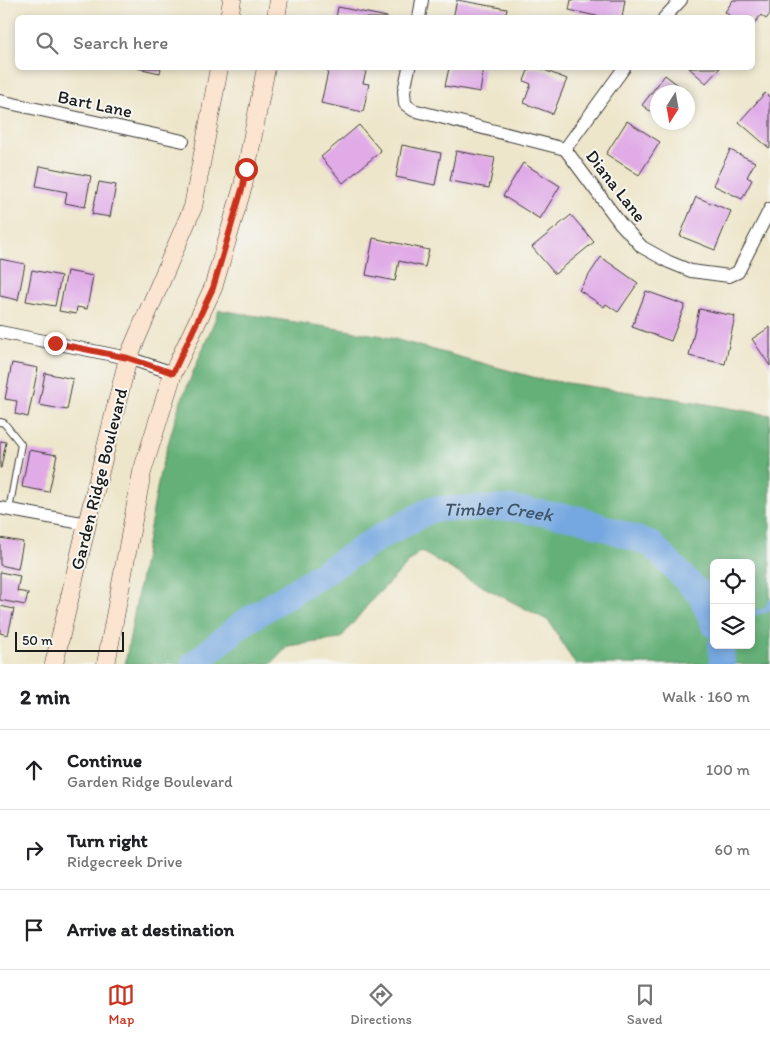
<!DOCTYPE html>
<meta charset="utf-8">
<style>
body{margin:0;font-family:Itim,sans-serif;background:#f2f2f2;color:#202124}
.controls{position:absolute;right:15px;bottom:15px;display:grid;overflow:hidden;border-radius:8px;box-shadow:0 2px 8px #0003}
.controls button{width:45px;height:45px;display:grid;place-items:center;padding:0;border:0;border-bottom:1px solid #e0e0e0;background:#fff;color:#202124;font:25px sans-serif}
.compass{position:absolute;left:650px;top:85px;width:45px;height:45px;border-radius:50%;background:#fff;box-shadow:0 2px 8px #0003;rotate:191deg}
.scale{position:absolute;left:15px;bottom:12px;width:109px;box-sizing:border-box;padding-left:5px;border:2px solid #1c1c1c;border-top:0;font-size:14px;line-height:18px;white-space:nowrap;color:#1c1c1c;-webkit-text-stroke:4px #f6f6f2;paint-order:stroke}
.stop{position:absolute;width:15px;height:15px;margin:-11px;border:4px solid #c8321e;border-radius:50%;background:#fff}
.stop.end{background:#c8321e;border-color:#fff;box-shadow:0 1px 5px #0008}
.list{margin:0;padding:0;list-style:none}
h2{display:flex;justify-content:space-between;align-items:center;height:65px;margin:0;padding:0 20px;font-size:21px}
h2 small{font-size:16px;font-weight:400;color:#757577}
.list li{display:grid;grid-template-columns:32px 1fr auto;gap:15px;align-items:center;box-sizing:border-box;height:80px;padding:0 20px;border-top:1px solid #e0e0e0}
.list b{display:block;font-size:19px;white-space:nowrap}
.list p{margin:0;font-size:16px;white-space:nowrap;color:#757577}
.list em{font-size:16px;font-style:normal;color:#757577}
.icon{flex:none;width:28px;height:28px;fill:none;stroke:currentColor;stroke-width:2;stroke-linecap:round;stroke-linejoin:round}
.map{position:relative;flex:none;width:770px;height:664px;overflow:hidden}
.search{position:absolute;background:#fff;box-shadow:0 2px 8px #0003;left:15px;right:15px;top:15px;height:55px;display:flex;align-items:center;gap:12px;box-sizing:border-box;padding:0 18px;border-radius:8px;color:#757577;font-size:19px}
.sheet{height:305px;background:#fff}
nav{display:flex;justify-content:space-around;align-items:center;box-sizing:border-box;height:70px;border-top:1px solid #e0e0e0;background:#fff;font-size:14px;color:#757577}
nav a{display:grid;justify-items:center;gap:2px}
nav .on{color:#c8321e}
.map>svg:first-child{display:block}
.forest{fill:#65b078;stroke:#40664a;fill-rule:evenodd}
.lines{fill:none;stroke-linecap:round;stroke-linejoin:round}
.stream{stroke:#75a7e0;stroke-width:4.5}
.river{stroke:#75a7e0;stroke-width:26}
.building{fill:#e0abe7}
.lane-casing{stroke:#3c3a36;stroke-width:8}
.street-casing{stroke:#3c3a36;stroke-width:14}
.secondary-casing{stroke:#3c3a36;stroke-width:19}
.lane{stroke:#fff;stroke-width:6}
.street{stroke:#fff;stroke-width:12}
.secondary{stroke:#fce5d0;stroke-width:18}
.route{stroke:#c8321e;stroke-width:6}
.labels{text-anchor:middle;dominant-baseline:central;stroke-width:4;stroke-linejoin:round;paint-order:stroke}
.street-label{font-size:18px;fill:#1c1c1c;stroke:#f6f6f2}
.water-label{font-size:19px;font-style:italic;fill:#40546a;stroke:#f6f6f2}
</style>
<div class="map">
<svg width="770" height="664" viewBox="0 0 770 664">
<rect width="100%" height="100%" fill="#f6f6f2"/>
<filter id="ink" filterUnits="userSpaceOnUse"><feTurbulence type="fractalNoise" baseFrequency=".02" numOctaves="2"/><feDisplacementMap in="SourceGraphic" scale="10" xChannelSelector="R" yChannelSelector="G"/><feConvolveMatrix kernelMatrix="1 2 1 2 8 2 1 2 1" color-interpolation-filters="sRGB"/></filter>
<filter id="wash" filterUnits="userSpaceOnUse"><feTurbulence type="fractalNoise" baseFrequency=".0096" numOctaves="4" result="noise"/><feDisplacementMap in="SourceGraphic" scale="20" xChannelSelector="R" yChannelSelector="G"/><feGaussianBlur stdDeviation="1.12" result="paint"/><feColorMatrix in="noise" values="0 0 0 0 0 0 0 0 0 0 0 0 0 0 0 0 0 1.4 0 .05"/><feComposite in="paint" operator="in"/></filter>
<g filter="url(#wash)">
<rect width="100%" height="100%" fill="#eee6cb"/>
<path class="forest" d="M219,310L383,336L540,379L677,399L770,415V664H575L549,621L476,583L420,551L371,601L340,639L288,646L271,664H125L160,472L179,406ZM714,563H751V645H714Z"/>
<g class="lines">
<g class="stream">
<path d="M751,614L767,610L770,601"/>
<path d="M713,622H714"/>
</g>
<g class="river">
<path d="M721,645L722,664"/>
<path id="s1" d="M194,664L242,624L380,537L432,509L510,508L580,519L651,544L701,595L714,625"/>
</g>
</g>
<g id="blocks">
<g class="building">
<path d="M457,0L507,9L505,18H453Z"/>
<path d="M571,0H625L622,18H605L569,10Z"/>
<path d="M733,0H770V14L766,19L761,15L752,27V18H733L725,12Z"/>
<path d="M338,7L387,17V18H336Z"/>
<path d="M137,68H161L160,73Z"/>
<path d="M329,68H367L363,83L369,84L363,112L321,103Z"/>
<path d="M449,68H484L480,92L445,86Z"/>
<path d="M529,68H539L567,79L553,114L524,103L531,84L524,81Z"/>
<path d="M689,68H720L706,83Z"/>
<path d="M665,75L690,94L688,97V92H658V117L642,105Z"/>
<path d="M765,93L770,98V147L769,148L739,122Z"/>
<path d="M627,121L660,142L639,175L606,154Z"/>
<path d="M359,125L381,151L343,183L321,157Z"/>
<path d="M402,145L441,153L435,185L396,177Z"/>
<path d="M730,150L755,162L747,177L752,180L742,199L713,185Z"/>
<path d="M456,151L495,158L489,188L450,181Z"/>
<path d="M523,163L560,186L540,219L503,196Z"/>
<path d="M40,166L91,176L85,207L65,203L67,192L36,186Z"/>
<path d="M99,182L116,185L110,217L92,214Z"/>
<path d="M696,197L731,211L715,250L680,236Z"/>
<path d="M571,215L594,242L555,274L532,247Z"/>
<path d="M373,238L429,250L425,267L399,261L395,281L366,275Z"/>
<path d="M601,257L638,283L618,312L606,304L604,307L579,290Z"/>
<path d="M0,259L25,264L18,300L0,296Z"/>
<path d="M32,270L61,276L55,306L26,301Z"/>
<path d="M67,271L93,276L87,309L77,307L76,314L59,311Z"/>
<path d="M646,291L685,305L671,341L632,327Z"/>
<path d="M699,309L735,316L725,364L689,356Z"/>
<path d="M770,327V366L752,339Z"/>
<path d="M12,363L38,368L28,417L15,414L17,401L5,399Z"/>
<path d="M45,373L73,379L67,410L39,405Z"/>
<path d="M0,441L6,442L1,468H0Z"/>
<path d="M29,450L57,455L49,492L22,487Z"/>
<path d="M0,538L23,542L18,569L0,565Z"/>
<path d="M0,572L20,576L17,591L28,593L25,605L0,600Z"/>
<path d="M0,606L14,609L8,635L0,633Z"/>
</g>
</g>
</g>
<g filter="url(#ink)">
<use href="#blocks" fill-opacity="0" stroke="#3c3a36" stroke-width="1"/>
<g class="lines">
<g class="lane-casing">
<path id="lane" d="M0,422L4,423L21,444L9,510"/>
</g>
<g class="street-casing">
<g id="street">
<path d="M419,18L422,0"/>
<path d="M664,18L681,0"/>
<path d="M409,68L404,91L405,104L413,110L565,149L620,223L642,247L669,262L691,271L729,276L738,272L770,209"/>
<path d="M0,101L183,141"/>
<path d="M565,149L624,68"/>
<path d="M0,332L128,358L173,373"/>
<path d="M0,508L87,524"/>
</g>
</g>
<g class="secondary-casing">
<g id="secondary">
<path d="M229,18L232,0"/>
<path d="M276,18L279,0"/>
<path d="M54,664L87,524L128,358L193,207L219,68"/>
<path d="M106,664L142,472L173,373L213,288L243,186L266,68"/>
</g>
</g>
<use href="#lane" class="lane"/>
<use href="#street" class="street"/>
<use href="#secondary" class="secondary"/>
</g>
</g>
<g class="lines" filter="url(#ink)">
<path class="route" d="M55,343L128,358L173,373L213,288L243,186L246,169"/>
</g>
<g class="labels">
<g class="street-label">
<text transform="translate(95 104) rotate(12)">Bart Lane</text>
<text transform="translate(616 186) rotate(52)">Diana Lane</text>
<text transform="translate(99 479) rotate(-76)">Garden Ridge Boulevard</text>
</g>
<g class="water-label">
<text stroke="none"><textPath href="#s1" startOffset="351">Timber Creek</textPath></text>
</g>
</g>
</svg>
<div class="controls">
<button><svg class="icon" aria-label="locate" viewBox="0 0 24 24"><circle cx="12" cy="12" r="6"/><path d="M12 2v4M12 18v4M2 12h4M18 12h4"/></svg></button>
<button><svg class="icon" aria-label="layers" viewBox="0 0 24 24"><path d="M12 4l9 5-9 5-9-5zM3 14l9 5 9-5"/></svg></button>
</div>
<svg class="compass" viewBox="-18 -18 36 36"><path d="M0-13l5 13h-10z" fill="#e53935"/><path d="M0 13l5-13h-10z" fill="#757577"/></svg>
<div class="scale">50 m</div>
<div class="stop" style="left:246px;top:169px"></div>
<div class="stop end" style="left:55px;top:343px"></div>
<div class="search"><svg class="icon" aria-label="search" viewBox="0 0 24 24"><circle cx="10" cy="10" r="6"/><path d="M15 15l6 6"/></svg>Search here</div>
</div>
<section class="sheet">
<h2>2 min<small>Walk · 160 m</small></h2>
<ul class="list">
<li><svg class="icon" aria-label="ahead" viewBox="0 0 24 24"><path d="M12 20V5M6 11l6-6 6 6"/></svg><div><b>Continue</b><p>Garden Ridge Boulevard</p></div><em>100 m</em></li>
<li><svg class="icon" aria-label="right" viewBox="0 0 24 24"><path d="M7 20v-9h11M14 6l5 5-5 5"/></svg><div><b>Turn right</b><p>Ridgecreek Drive</p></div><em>60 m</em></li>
<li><svg class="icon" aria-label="arrive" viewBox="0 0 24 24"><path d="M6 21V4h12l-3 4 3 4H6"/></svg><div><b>Arrive at destination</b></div></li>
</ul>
</section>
<nav>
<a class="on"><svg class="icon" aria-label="map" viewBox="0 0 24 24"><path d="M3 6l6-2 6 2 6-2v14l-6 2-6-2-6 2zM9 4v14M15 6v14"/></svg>Map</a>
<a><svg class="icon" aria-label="directions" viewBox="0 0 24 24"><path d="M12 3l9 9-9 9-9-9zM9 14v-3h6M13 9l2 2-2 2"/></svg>Directions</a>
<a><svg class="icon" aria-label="saved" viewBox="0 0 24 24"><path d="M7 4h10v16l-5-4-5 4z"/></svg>Saved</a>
</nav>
